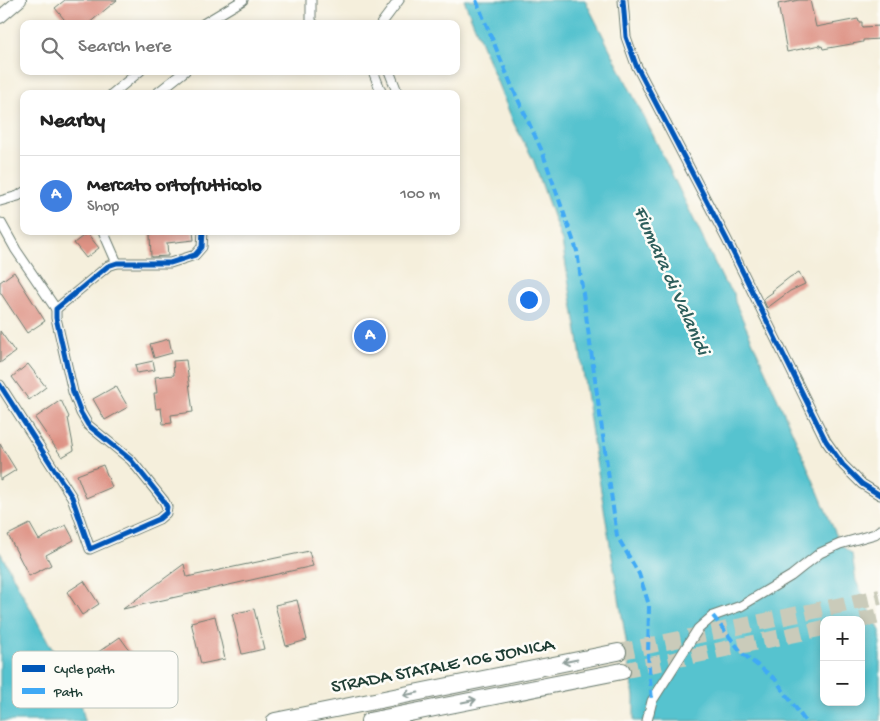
<!DOCTYPE html>
<meta charset="utf-8">
<style>
body{margin:0;font-family:"Gochi Hand",sans-serif;background:#f2f2f2;color:#222}
.controls{position:absolute;right:15px;bottom:15px;display:grid;overflow:hidden;border-radius:10px;box-shadow:0 2px 8px #0003}
.controls button{width:45px;height:45px;display:grid;place-items:center;padding:0;border:0;border-bottom:1px solid #e0e0e0;background:#fff;color:#222;font:25px sans-serif}
.you{position:absolute;left:528px;top:299px;width:18px;height:18px;margin:-12px;border:4px solid #fff;border-radius:50%;background:#1a73e8;box-shadow:0 0 0 8px #1a73e833}
.badge{display:grid;place-items:center;width:32px;height:32px;border-radius:50%;background:#b45309;color:#fff;font-size:16px;font-weight:700}
.pin{position:absolute;translate:-50% -50%;border:2px solid #fff;box-shadow:0 1px 5px #0006}
.list{margin:0;padding:0;list-style:none}
h2{display:flex;justify-content:space-between;align-items:center;height:65px;margin:0;padding:0 20px;font-size:21px}
h2 small{font-size:16px;font-weight:400;color:#767676}
.list li{display:grid;grid-template-columns:32px 1fr auto;gap:15px;align-items:center;box-sizing:border-box;height:80px;padding:0 20px;border-top:1px solid #e0e0e0}
.list b{display:block;font-size:19px;white-space:nowrap}
.list p{margin:0;font-size:16px;white-space:nowrap;color:#767676}
.list em{font-size:16px;font-style:normal;color:#767676}
.icon{flex:none;width:28px;height:28px;fill:none;stroke:currentColor;stroke-width:2;stroke-linecap:round;stroke-linejoin:round}
.map{position:relative;flex:none;width:880px;height:721px;overflow:hidden}
.search{position:absolute;background:#fff;box-shadow:0 2px 8px #0003;left:20px;top:20px;width:440px;height:55px;display:flex;align-items:center;gap:12px;box-sizing:border-box;padding:0 18px;border-radius:10px;color:#767676;font-size:19px}
.panel{position:absolute;background:#fff;box-shadow:0 2px 8px #0003;left:20px;top:90px;width:440px;height:145px;border-radius:10px}
.map>svg:first-child{display:block}
.water{fill:#57c3cf;stroke:#3b8082;fill-rule:evenodd}
.building{fill:#de9385}
.lines{fill:none;stroke-linecap:round;stroke-linejoin:round}
.highway-tunnel{stroke:#cacbba;stroke-width:16;stroke-dasharray:16 8;stroke-linecap:butt}
.street-casing{stroke:#6a7b6f;stroke-width:11}
.secondary-casing{stroke:#6a7b6f;stroke-width:14}
.highway-casing{stroke:#6a7b6f;stroke-width:18}
.street{stroke:#fff;stroke-width:9}
.secondary{stroke:#fff;stroke-width:12}
.highway{stroke:#fff;stroke-width:16}
.quiet{stroke:#3fa9f5;stroke-width:4;stroke-dasharray:8 4;stroke-linecap:butt}
.cycleway-casing{stroke:#fdfcf7;stroke-width:8}
.cycleway{stroke:#0057b8;stroke-width:5}
.oneway{stroke:#8f9e9a}
.labels{text-anchor:middle;dominant-baseline:central;stroke-width:5;stroke-linejoin:round;paint-order:stroke}
.street-label{font-size:19px;fill:#1f3d34;stroke:#fdfcf7}
.water-label{font-size:20px;font-style:italic;fill:#2d5e5b;stroke:#fdfcf7}
.key{fill:#fdfcf7;stroke:#bac3bc;stroke-width:1}
.key-label{font-size:14px;fill:#1f3d34}
</style>
<div class="map">
<svg width="880" height="721" viewBox="0 0 880 721">
<rect width="100%" height="100%" fill="#fdfcf7"/>
<filter id="ink" filterUnits="userSpaceOnUse"><feTurbulence type="fractalNoise" baseFrequency=".02" numOctaves="2"/><feDisplacementMap in="SourceGraphic" scale="10" xChannelSelector="R" yChannelSelector="G"/><feConvolveMatrix kernelMatrix="1 2 1 2 8 2 1 2 1" color-interpolation-filters="sRGB"/></filter>
<filter id="wash" filterUnits="userSpaceOnUse"><feTurbulence type="fractalNoise" baseFrequency=".0096" numOctaves="4" result="noise"/><feDisplacementMap in="SourceGraphic" scale="20" xChannelSelector="R" yChannelSelector="G"/><feGaussianBlur stdDeviation="1.12" result="paint"/><feColorMatrix in="noise" values="0 0 0 0 0 0 0 0 0 0 0 0 0 0 0 0 0 1.4 0 .05"/><feComposite in="paint" operator="in"/></filter>
<g filter="url(#wash)">
<rect width="100%" height="100%" fill="#f5efdc"/>
<g class="water">
<path d="M464,0H585L651,131L724,282L734,293L735,302L803,456L840,544L852,554L856,581L880,631V721H634V697L626,640L595,455L579,344L562,242L533,159L514,124ZM824,620H861V702H824Z"/>
<path d="M0,552L81,703L85,721H0Z"/>
</g>
<g id="blocks">
<g class="building">
<path d="M65,0H117L88,24H68L55,8Z"/>
<path d="M799,0H810L816,27L858,19L859,22H862V27L880,26V39L863,40V42L823,49L822,46L820,47V45L787,52L778,4Z"/>
<path d="M174,231H193L194,240L167,243L168,256L151,257L150,234L174,233Z"/>
<path d="M87,233L99,248L86,258L74,243Z"/>
<path d="M14,272L45,321L27,333L0,292V282Z"/>
<path d="M799,272L805,284L790,291L767,308L763,299L773,292L772,291L790,277Z"/>
<path d="M0,331L15,352L0,363Z"/>
<path d="M169,339L172,353L154,358L150,344Z"/>
<path d="M186,360L193,412L171,415L172,423L163,424L161,408L156,409L154,393H157L155,377L174,375L173,361Z"/>
<path d="M153,361L155,370L137,373L135,365Z"/>
<path d="M28,364L46,387L29,400L12,377Z"/>
<path d="M116,386L128,407L105,420L93,399Z"/>
<path d="M61,400L69,417L68,418L74,450L62,457L35,418Z"/>
<path d="M0,444L16,470L0,480Z"/>
<path d="M103,465L112,487L86,498L77,475Z"/>
<path d="M30,524L39,540L66,525L74,540L46,555L51,565L29,576L8,535Z"/>
<path d="M309,551L313,566L123,609L184,564L187,577Z"/>
<path d="M84,581L99,604L82,615L67,592Z"/>
<path d="M297,600L307,640L286,646L275,605Z"/>
<path d="M254,609L264,649L242,654L232,614Z"/>
<path d="M215,616L225,659L201,664L191,622Z"/>
<path d="M120,637L138,662L115,678L97,653Z"/>
</g>
</g>
</g>
<g filter="url(#ink)">
<use href="#blocks" fill-opacity="0" stroke="#6a7b6f" stroke-width="1"/>
<g class="lines">
<g class="highway-tunnel">
<path d="M861,620L880,616"/>
<path d="M618,652L880,597"/>
<path d="M622,671L824,628"/>
</g>
<g class="street-casing">
<g id="street">
<path d="M311,0V22L314,24"/>
<path d="M623,0L626,37L636,65L727,240L826,441L843,465L862,484L880,495"/>
<path d="M203,24L243,0"/>
<path d="M381,24L399,0"/>
<path d="M373,71L382,94"/>
<path d="M389,71L398,94"/>
<path d="M112,94L140,71"/>
<path d="M156,94L185,71"/>
<path d="M0,201L18,196L24,192"/>
<path d="M0,223H1L16,250L56,309"/>
<path d="M103,231L117,263"/>
<path d="M0,385L72,497L90,549L159,519L166,513L167,507L164,501L131,460L88,425L81,413L73,392L56,318V309L108,266L117,263H170L195,255L202,247L203,231"/>
<path d="M647,721L652,701L698,629L713,616L741,606L791,576L820,553L840,544L875,534L880,530"/>
</g>
</g>
<g class="secondary-casing">
<path id="secondary" d="M0,17L20,0"/>
</g>
<g class="highway-casing">
<g id="highway">
<path d="M275,721L618,652"/>
<path d="M369,721L622,671"/>
</g>
</g>
<use href="#street" class="street"/>
<use href="#secondary" class="secondary"/>
<use href="#highway" class="highway"/>
<g class="quiet">
<path d="M476,0L513,89L542,151L577,251L617,536L639,574L649,605L648,656L652,701"/>
<path d="M713,616L743,654L775,679L805,721"/>
</g>
<g class="cycleway-casing">
<g id="cycleway">
<path d="M623,0L626,37L636,65L727,240L826,441L843,465L862,484L880,495"/>
<path d="M0,385L72,497L90,549L159,519L166,513L167,507L164,501L131,460L88,425L81,413L73,392L56,318V309L108,266L117,263H170L195,255L202,247L203,231"/>
</g>
</g>
<use href="#cycleway" class="cycleway"/>
</g>
<defs><path id="oneway-shaft" d="M-6 0H5M1.5-3L5.5 0L1.5 3" fill="none" stroke-width="1.6" stroke-linecap="round" stroke-linejoin="round" transform="scale(1.25)"/></defs>
<g class="oneway">
<use href="#oneway-shaft" transform="translate(570 661) rotate(168)"/>
<use href="#oneway-shaft" transform="translate(411 694) rotate(169)"/>
<use href="#oneway-shaft" transform="translate(469 701) rotate(-11)"/>
</g>
</g>
<g class="labels">
<g class="street-label">
<text transform="translate(443 667) rotate(-11)">STRADA STATALE 106 JONICA</text>
</g>
<g class="water-label">
<text transform="translate(670 281) rotate(66)">Fiumara di Valanidi</text>
</g>
</g>
<rect x="12" y="651" width="166" height="57" rx="8" class="key"/>
<rect x="22" y="665" width="23" height="7" fill="#0057b8"/>
<rect x="22" y="688" width="23" height="6" fill="#3fa9f5"/>
<g class="key-label">
<text x="54" y="673">Cycle path</text>
<text x="54" y="696">Path</text>
</g>
</svg>
<div class="controls">
<button>+</button>
<button>−</button>
</div>
<div class="you"></div>
<div class="pin badge" style="left:370px;top:336px;background:#3f7fe0">A</div>
<div class="search"><svg class="icon" aria-label="search" viewBox="0 0 24 24"><circle cx="10" cy="10" r="6"/><path d="M15 15l6 6"/></svg>Search here</div>
<section class="panel">
<h2>Nearby<small></small></h2>
<ul class="list">
<li><span class="badge" style="background:#3f7fe0">A</span><div><b>Mercato ortofrutticolo</b><p>Shop</p></div><em>100 m</em></li>
</ul>
</section>
</div>
